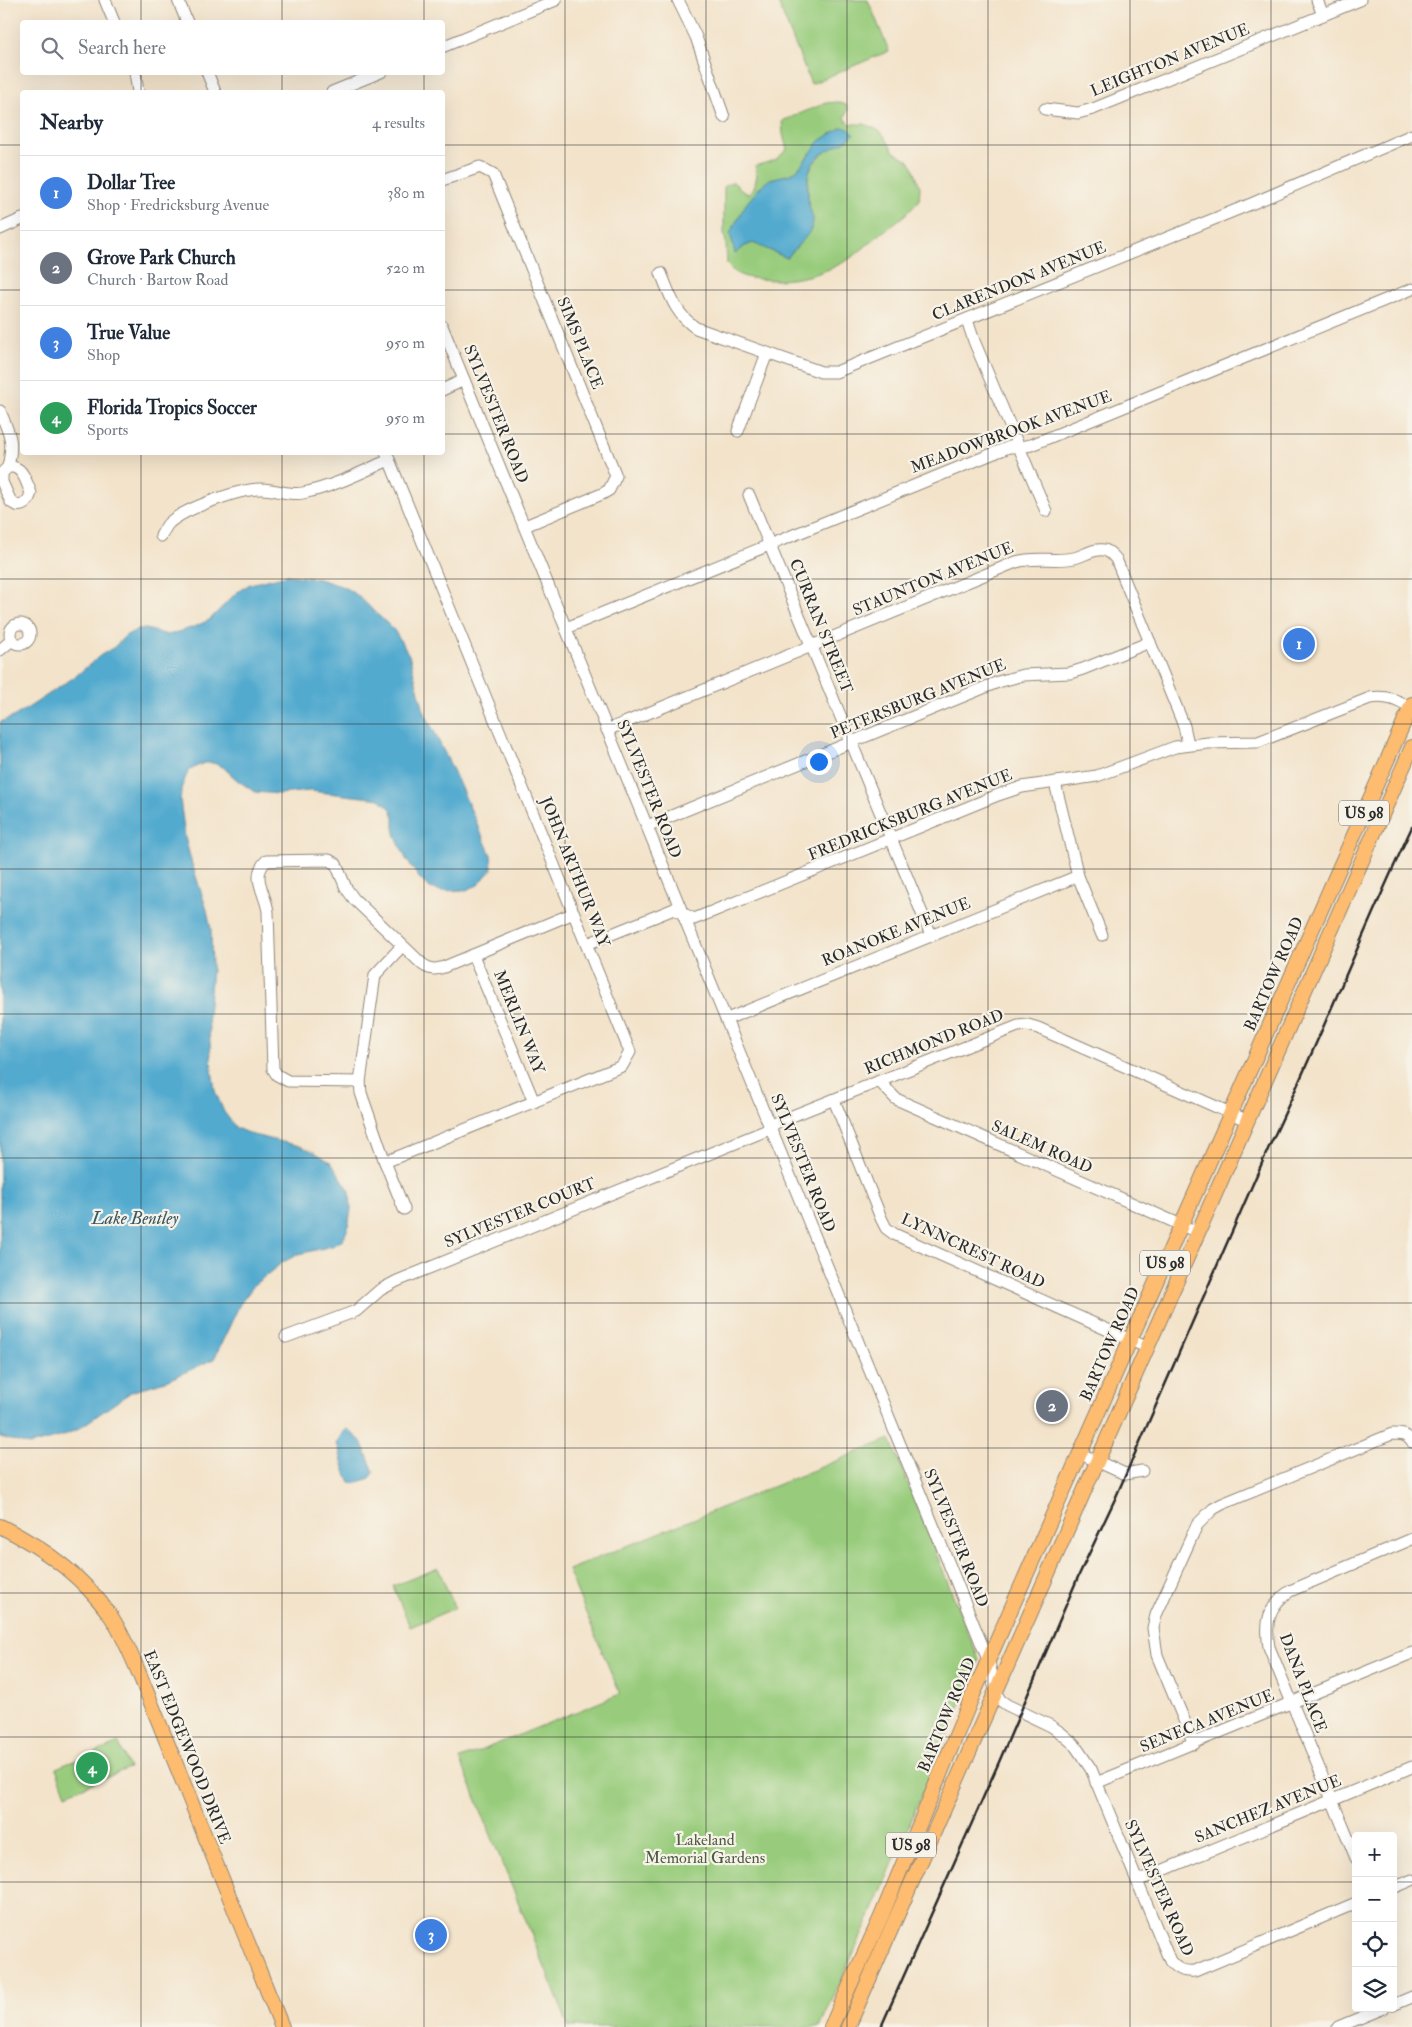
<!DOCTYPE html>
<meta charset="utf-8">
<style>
body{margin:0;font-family:"IM FELL Double Pica",serif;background:#f2f2f3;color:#1f2937}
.controls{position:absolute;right:15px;bottom:15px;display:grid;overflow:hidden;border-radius:5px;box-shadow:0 5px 20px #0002}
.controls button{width:45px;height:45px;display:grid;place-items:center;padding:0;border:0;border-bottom:1px solid #e0e1e3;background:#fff;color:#1f2937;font:25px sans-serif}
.you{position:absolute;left:818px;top:761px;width:18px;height:18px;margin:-12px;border:4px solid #fff;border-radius:50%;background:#1a73e8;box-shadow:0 0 0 8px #1a73e833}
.badge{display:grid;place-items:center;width:32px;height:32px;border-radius:50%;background:#c8321e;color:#fff;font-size:16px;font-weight:700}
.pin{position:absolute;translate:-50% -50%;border:2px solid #fff;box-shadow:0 1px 5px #0006}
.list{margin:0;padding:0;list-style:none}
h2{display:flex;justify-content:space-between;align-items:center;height:65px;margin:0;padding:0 20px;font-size:21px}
h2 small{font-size:16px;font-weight:400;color:#747a83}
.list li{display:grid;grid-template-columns:32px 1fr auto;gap:15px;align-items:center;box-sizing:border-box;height:75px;padding:0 20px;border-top:1px solid #e0e1e3}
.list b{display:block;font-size:19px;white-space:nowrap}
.list p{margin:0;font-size:16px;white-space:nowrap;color:#747a83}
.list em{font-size:16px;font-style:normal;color:#747a83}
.icon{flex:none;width:28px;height:28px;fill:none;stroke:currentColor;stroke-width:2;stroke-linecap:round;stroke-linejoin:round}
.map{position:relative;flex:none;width:1412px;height:2027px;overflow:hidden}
.search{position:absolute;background:#fff;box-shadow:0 5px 20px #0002;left:20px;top:20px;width:425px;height:55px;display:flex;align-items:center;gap:12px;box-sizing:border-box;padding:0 18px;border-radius:5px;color:#747a83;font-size:19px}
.panel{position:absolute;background:#fff;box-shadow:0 5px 20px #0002;left:20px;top:90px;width:425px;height:365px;border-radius:5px}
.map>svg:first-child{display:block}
.green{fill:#98cc7c;stroke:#627c54;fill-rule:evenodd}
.water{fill:#52aacf;stroke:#3e6a7d}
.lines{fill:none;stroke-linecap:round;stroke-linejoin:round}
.minor-casing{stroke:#8f877a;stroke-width:13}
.major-casing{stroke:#8f877a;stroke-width:16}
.minor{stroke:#fff;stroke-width:11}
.major{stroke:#fdbc6f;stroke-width:14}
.rail{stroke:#2b2b2b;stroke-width:2.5}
.grid{fill:none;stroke:#2b2b2b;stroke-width:1;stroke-opacity:0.55}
.labels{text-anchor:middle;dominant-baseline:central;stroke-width:4.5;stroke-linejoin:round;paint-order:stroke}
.shield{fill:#f7f3e8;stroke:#686764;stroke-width:1}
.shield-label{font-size:15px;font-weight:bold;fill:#2b2b2b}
.street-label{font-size:16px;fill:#2b2b2b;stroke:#f7f3e8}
.park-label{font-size:16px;fill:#4c5b43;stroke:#f7f3e8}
.water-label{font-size:18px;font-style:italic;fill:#395764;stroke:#f7f3e8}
</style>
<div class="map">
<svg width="1412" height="2027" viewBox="0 0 1412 2027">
<rect width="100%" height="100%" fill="#f7f3e8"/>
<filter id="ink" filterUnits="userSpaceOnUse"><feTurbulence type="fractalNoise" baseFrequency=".02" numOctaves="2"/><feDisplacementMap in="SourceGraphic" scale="10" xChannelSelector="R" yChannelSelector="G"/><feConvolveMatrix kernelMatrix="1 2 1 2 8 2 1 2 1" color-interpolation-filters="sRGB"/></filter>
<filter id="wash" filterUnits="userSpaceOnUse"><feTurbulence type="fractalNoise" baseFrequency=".0096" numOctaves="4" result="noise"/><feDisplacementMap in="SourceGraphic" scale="20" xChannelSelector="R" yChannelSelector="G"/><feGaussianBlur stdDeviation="1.12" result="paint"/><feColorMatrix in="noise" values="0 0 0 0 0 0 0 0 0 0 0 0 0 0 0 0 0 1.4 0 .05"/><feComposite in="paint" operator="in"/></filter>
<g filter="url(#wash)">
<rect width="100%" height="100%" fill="#f3e3ca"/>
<g class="green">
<path d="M777,0H868L889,51L811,84Z"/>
<path d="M838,102L846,105L848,109L845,118L850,124H864L876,129L883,134L894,152L908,160L913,166L920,187L919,201C907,215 892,224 878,236C870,242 863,249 855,255C828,274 792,283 760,279C746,278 737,276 727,265L726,243L724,234V186L733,182L744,192L749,194L754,187L757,175L755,166L775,160L787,150L783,134L782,121L826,103ZM842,127L849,139L825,151L813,164L808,174V200L813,220L811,230L787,258L753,243L745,246L738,252L746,204L770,179L791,174L798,169L820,141Z"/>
<path d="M890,1439L979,1660L872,1912L820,2027H569L460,1759L620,1694L568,1570Z"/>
<path d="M438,1568L455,1608L410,1627L393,1586Z"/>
<path d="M119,1743L129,1768L66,1794L56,1768Z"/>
</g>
<g class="water">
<path d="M842,127L849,129L854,134C842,147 823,148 813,163C805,175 807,196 810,209C811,212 813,217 813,220C813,235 794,247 787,258L753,243L745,246L735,254L730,233L746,204L761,186L770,179L791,174L798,169L820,141Z"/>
<path d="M287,575L319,579L344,587L357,595L394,630L409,655L424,711L453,770L491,855L492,869L478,885L466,890L441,891L430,888L420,879L406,859L396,837L394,828V817L391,809L380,799L310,791L279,794L255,792L237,780L223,767L213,763H204L189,770L184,781L180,799L185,837L191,861L207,910L211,929L212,969L208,1016L212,1069L215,1091L224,1112L236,1128L253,1135L300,1146L314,1152L331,1162L350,1191L351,1209L348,1228L343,1240L332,1246L299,1254L283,1262L255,1284L240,1304L214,1359L168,1380L131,1392L78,1429L60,1437L29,1445L0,1437V722L13,717L31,706L76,676L101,655L113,648L125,636L138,629H146L168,635L194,627L209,620L237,592L250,584Z"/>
<path d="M347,1429L361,1441L374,1472L370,1478L356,1483L350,1482C343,1469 341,1456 337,1443L342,1433Z"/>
</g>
</g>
<g filter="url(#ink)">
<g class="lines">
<g class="minor-casing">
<g id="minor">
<path d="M105,0L114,22"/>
<path d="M178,0L187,22"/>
<path d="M678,0L696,37L724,117"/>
<path d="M1317,0L1323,15"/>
<path d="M442,47L556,0"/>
<path d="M135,72L138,92"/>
<path d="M207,72L215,92"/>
<path d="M332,92L381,72"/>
<path d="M1045,109L1078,113L1093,109L1360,0"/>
<path d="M442,180L480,167L493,174L616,476L609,490L602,494L525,526"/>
<path d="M0,229L22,219"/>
<path d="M661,273C670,295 675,314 696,328L821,372H836L1251,204L1412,135"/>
<path d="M967,320L974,341L1046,511"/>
<path d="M442,326L931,1520L989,1662L995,1690L1000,1700L1007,1705L1051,1726L1061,1733L1074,1744L1091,1769L1170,1961C1177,1970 1184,1972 1195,1971L1356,1903"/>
<path d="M442,390L464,380"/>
<path d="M0,411C10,436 14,440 8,467"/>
<path d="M738,431L767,353"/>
<path d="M8,467C23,465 26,482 31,493C28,503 21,510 11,502L2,482V473Z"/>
<path d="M749,495L931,935"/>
<path d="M161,536C163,532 166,526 169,523C184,509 241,488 262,489C276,489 289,496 303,493C333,487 362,472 389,460"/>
<circle cx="20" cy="634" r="10"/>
<path d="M566,628L1009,447H1020L1031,445L1412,289"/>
<path d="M0,650L12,640"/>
<path d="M607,730L1016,562C1035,556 1054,562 1074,558C1084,556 1093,548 1104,550C1109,551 1112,554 1116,559L1184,726L1188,744"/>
<path d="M1055,783L1078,876L1102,935"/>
<path d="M647,826L998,682L1023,675L1070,673L1083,669L1150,642"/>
<path d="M587,944L674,909L694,919L998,795L1022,787L1097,776L1175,747L1208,743L1258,742L1370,698C1386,695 1398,700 1412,709"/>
<path d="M402,946L375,975L360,1082L361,1093L385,1162L404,1209"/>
<path d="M473,955L534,1102"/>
<path d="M727,1019L1078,876"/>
<path d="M879,1081L896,1099L1197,1232"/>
<path d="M360,1082L288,1081L277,1075L273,1069L268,912C266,893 250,877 266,861L329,860L336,864L346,888L354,899L422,964C430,970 435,970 444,967L574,913"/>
<path d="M834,1100L881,1218L886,1228L894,1234L1146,1347"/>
<path d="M385,1162L622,1066L630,1052L386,452"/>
<path d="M286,1337L356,1311L380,1290L397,1281L765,1131L777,1122L1018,1026L1028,1025L1038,1028L1246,1120"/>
<path d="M1081,1454L1125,1474L1142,1471"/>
<path d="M1194,1744L1157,1655L1153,1628L1156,1615L1197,1525L1213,1509L1222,1504L1392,1434C1401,1434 1407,1434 1412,1442"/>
<path d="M1096,1783L1412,1653"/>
<path d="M1356,1858L1269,1647C1265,1622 1268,1606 1290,1591L1412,1539"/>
<path d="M1137,1881L1412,1767"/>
<path d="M1393,1888L1412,1880"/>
<path d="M1393,2005L1412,1997"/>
<path d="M1338,2027L1384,2008"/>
</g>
</g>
<g class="major-casing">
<g id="major">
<path d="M0,1526C42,1547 82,1575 110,1615C122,1632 130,1653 139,1673L282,2027"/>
<path d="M831,2027L881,1917L972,1697L1412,704"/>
<path d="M848,2027L1412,747"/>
</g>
</g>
<use href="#minor" class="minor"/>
<use href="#major" class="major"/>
<path class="rail" d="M881,2027L999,1762L1078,1577L1115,1499L1269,1147C1319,1042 1362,933 1412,827"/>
</g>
</g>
<path class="grid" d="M141,0V22M282,0V22M424,0V22M565,0V2027M706,0V2027M847,0V2027M988,0V2027M1130,0V2027M1271,0V2027M141,72V92M282,72V92M424,72V92M0,145H22M442,145H1412M0,290H22M442,290H1412M0,434H22M442,434H1412M141,452V2027M282,452V2027M424,452V2027M0,579H1412M0,724H1412M0,869H1412M0,1014H1412M0,1158H1412M0,1303H1412M0,1448H1412M0,1593H1412M0,1737H1412M0,1882H1356M1393,1882H1412"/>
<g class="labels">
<g class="shield">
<rect x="1339" y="800.5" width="50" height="25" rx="4"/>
<rect x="1140" y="1250.5" width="50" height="25" rx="4"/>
<rect x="886" y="1832.5" width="50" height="25" rx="4"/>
</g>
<g class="shield-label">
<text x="1364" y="813">US 98</text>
<text x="1165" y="1263">US 98</text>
<text x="911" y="1845">US 98</text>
</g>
<g class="street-label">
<text transform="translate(1170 60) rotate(-22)">LEIGHTON AVENUE</text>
<text transform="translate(1019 281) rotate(-22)">CLARENDON AVENUE</text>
<text transform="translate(580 343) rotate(68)">SIMS PLACE</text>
<text transform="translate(496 414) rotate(68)">SYLVESTER ROAD</text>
<text transform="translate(1011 432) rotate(-20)">MEADOWBROOK AVENUE</text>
<text transform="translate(933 579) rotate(-22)">STAUNTON AVENUE</text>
<text transform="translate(821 626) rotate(68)">CURRAN STREET</text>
<text transform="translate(918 699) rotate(-22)">PETERSBURG AVENUE</text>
<text transform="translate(649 789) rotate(68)">SYLVESTER ROAD</text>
<text transform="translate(910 815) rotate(-22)">FREDRICKSBURG AVENUE</text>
<text transform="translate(575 872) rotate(68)">JOHN ARTHUR WAY</text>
<text transform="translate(896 932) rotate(-22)">ROANOKE AVENUE</text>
<text transform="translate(1274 974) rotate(-66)">BARTOW ROAD</text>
<text transform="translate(519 1022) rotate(68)">MERLIN WAY</text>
<text transform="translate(934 1042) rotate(-22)">RICHMOND ROAD</text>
<text transform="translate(1042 1147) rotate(24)">SALEM ROAD</text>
<text transform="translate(803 1163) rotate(68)">SYLVESTER ROAD</text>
<text transform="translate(520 1213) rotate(-22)">SYLVESTER COURT</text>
<text transform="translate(973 1251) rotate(25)">LYNNCREST ROAD</text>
<text transform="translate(1110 1344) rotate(-66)">BARTOW ROAD</text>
<text transform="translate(956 1538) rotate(68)">SYLVESTER ROAD</text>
<text transform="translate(1303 1683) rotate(69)">DANA PLACE</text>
<text transform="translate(947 1715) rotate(-67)">BARTOW ROAD</text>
<text transform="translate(1207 1721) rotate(-22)">SENECA AVENUE</text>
<text transform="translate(187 1747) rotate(68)">EAST EDGEWOOD DRIVE</text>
<text transform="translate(1268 1809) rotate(-22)">SANCHEZ AVENUE</text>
<text transform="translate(1159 1888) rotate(66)">SYLVESTER ROAD</text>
</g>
<g class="park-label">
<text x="705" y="1840">Lakeland<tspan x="705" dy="18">Memorial Gardens</tspan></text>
</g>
<g class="water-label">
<text x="135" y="1218">Lake Bentley</text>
</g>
</g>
</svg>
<div class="controls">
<button>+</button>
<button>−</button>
<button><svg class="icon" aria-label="locate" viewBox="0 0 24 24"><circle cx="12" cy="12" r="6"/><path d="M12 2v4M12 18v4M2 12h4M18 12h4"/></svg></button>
<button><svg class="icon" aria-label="layers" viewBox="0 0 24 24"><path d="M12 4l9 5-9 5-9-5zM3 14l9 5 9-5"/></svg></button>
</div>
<div class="you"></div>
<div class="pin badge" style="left:1299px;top:644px;background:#3f7fe0">1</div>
<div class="pin badge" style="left:1052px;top:1406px;background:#6b7280">2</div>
<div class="pin badge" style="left:431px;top:1935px;background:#3f7fe0">3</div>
<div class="pin badge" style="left:92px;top:1768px;background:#2e9e5b">4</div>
<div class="search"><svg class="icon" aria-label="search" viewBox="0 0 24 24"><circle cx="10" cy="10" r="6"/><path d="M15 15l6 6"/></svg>Search here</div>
<section class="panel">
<h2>Nearby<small>4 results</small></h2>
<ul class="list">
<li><span class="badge" style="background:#3f7fe0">1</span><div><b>Dollar Tree</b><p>Shop · Fredricksburg Avenue</p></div><em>380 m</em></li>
<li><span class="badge" style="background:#6b7280">2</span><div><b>Grove Park Church</b><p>Church · Bartow Road</p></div><em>520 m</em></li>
<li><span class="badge" style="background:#3f7fe0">3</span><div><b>True Value</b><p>Shop</p></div><em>950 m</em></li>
<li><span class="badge" style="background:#2e9e5b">4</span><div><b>Florida Tropics Soccer</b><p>Sports</p></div><em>950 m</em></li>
</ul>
</section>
</div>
